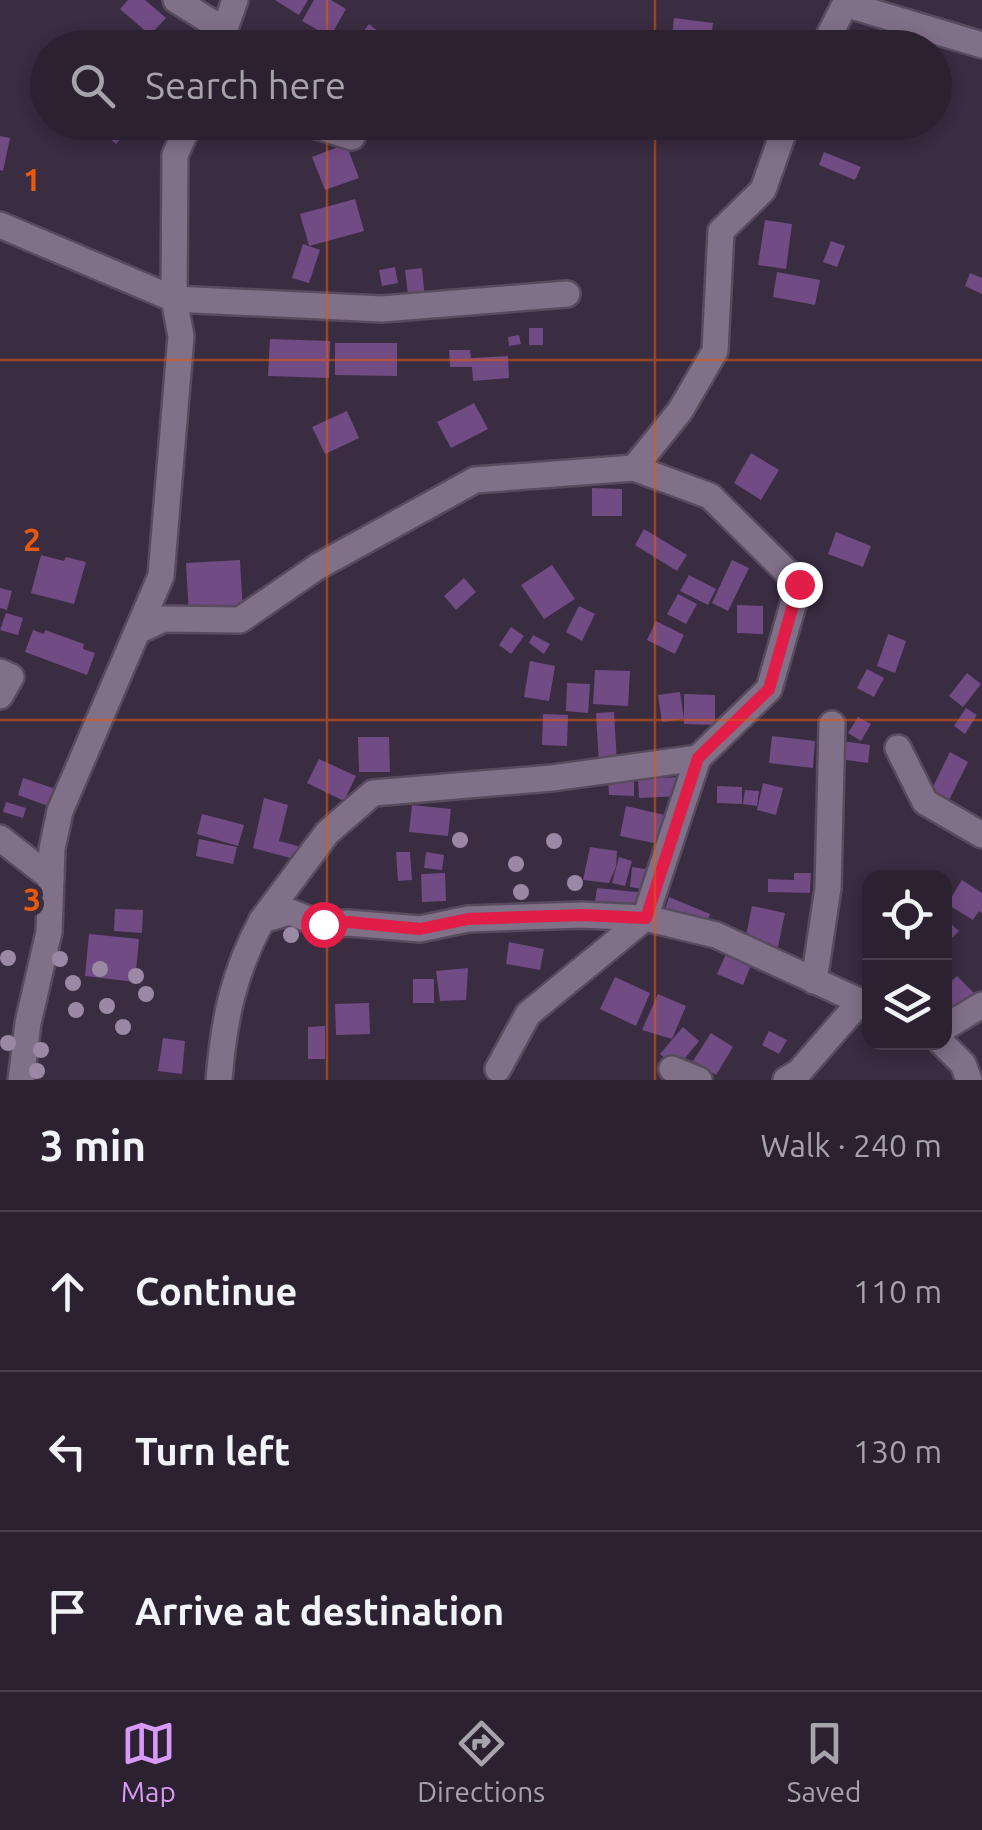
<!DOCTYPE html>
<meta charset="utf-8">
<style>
body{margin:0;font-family:Ubuntu,sans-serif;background:#382e3d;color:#f1f3f6}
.controls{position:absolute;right:30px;bottom:30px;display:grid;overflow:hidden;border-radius:20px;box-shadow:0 5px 15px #0003}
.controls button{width:90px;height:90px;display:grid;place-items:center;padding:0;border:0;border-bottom:2px solid #483e4d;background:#2c2131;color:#f1f3f6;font:50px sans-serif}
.stop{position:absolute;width:30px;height:30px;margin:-22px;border:8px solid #e11d48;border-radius:50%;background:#fff}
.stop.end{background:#e11d48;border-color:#fff;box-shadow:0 2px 10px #0008}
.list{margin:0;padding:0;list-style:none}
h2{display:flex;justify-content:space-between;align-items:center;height:130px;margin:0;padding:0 40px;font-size:42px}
h2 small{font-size:32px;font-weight:400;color:#a6a3ab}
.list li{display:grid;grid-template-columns:65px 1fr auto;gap:30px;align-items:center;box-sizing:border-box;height:160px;padding:0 40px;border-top:2px solid #483e4d}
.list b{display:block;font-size:38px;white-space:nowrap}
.list em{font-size:32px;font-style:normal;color:#a6a3ab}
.icon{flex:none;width:55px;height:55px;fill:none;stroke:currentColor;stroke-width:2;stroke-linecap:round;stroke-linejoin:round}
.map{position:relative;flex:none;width:982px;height:1080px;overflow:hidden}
.search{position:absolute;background:#2c2131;box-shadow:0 5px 15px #0003;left:30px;right:30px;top:30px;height:110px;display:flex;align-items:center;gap:25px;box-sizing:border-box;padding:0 35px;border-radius:55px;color:#a6a3ab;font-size:38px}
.sheet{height:610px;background:#2c2131}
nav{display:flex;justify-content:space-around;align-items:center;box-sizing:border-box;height:140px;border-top:2px solid #483e4d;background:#2c2131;font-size:28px;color:#a6a3ab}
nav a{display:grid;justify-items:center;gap:5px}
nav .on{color:#d89af8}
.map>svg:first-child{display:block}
.building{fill:#714b84}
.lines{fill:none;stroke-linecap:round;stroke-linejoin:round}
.minor-casing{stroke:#574b5d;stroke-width:30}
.minor{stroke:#807088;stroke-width:25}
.tree{fill:#9a88a4}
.route{stroke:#e11d48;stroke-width:12}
.grid{fill:none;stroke:#e8590c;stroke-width:2.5;stroke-opacity:0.55}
.grid-label{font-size:32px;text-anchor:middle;font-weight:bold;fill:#e8590c;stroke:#3a2c41;stroke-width:10;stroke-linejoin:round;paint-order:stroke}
</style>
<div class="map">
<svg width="982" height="1080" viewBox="0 0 982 1080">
<rect width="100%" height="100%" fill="#3a2c41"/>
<g class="building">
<path d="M128,0H145L166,18L150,35L120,9Z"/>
<path d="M275,0H308L299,15Z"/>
<path d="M314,0H331L346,9L330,37L302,21Z"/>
<path d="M674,18L713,23L710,48L671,45Z"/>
<path d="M369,24L399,48H351Z"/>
<path d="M318,31L333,43L329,48H304Z"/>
<path d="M111,122H117L127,132L116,144L103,132Z"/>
<path d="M0,136L10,138L3,171L0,170Z"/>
<path d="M346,144L359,178L325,190L312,157Z"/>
<path d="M824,152L861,167L855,180L819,165Z"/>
<path d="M355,199L364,231L309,246L300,214Z"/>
<path d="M765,220L792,224L786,269L758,265Z"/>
<path d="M831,241L845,246L837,267L823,262Z"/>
<path d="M303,244L320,250L309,283L292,278Z"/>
<path d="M395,267L398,283L382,286L379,270Z"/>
<path d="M422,268L425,300L409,302L405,270Z"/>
<path d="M777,272L820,280L815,305L773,297Z"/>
<path d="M970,273L982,278V294L965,286Z"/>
<rect x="529" y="328" width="14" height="17"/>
<path d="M519,335L521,344L509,346L508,337Z"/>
<path d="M270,339L330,341L329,378L268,376Z"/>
<path d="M335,343H397V376L335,375Z"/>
<path d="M449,350H470L471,358L508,356L509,378L473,381L472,367H450Z"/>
<path d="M474,403L488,429L451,448L437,422Z"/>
<path d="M347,411L359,438L325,454L312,427Z"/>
<path d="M751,453L779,470L761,500L734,483Z"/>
<path d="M592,488L622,489V516H592Z"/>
<path d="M644,529L687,555L677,571L635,545Z"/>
<path d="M836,532L871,546L863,567L828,554Z"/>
<path d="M41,555L64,561L66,557L86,562L74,604L31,593Z"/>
<path d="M240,560L243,613L189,616L186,563Z"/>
<path d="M732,560L749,568L728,611L712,603Z"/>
<path d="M552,565L575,599L544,619L521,585Z"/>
<path d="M689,575L716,589L708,605L680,591Z"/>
<path d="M464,578L476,592L456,610L444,596Z"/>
<path d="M0,588L12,591L7,610L0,608Z"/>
<path d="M678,594L697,604L686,624L667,614Z"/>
<path d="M737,605L763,606V634L737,633Z"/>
<path d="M579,606L595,614L582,641L566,632Z"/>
<path d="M6,613L23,618L18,635L0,630Z"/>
<path d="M656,621L684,635L675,654L647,640Z"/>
<path d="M511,627L524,636L511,654L499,645Z"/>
<path d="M33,630L44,634L45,630L84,644L83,649L95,653L87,675L25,652Z"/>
<path d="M888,634L906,641L895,673L877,666Z"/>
<path d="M533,635L550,644L544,654L529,643Z"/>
<path d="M530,661L555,666L549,701L524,697Z"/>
<path d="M867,669L884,678L874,697L857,688Z"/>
<path d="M595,670L630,671L628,706L593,704Z"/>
<path d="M967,673L981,684L963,707L949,696Z"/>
<path d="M567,683L590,684L588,713L566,711Z"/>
<path d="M680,692L684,719L662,722L658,695Z"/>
<path d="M684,694L715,695V725L684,724Z"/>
<path d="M966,708L977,715L965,734L954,726Z"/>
<path d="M614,712L617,764H599L596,713Z"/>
<path d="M543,714L568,715L567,746L542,745Z"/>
<path d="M858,717L871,724L861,741L848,733Z"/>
<path d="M772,736L815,741L813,768L769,763Z"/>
<path d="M358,737H389L390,772H359Z"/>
<path d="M842,741L870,745L868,763L840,759Z"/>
<path d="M950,752L968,762L947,804L929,795Z"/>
<path d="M319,759L356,776L344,801L307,783Z"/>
<path d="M681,777L682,796L639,798L638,779Z"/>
<path d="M23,778L56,789L51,807L18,795Z"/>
<path d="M608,778H634V796L609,795Z"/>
<path d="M763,783L783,788L776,815L757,810Z"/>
<path d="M717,786L742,787V804L717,803Z"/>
<path d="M745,790L759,791L757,806L743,804Z"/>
<path d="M264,798L288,805L279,841L298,846L294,859L253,848Z"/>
<path d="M6,802L26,808L23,818L3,812Z"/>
<path d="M412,805L451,809L448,836L409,832Z"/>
<path d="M626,806L669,816L663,845L620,836Z"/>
<path d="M202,814L244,825L238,846L197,834Z"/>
<path d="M199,839L237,847L233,864L196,856Z"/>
<path d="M590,847L617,851L616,867L609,883L583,880Z"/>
<path d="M396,852H410L412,880L398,881Z"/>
<path d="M426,852L444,855L442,870L424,868Z"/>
<path d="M619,857L632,861L625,886L612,883Z"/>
<path d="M632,867L652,870L649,890L630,887Z"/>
<path d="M445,873L446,901L422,902L421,874Z"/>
<path d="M794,873H811L810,893L768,892V879L794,880Z"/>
<path d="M962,880L982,893V913L979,911L973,920L947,904Z"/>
<path d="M597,888L646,893L644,914L594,909Z"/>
<path d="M669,897L710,914L705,929L664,912Z"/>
<path d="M752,906L785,913L778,947L745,940Z"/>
<path d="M115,909L143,910L142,933L114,931Z"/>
<path d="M944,918L959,931L944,946Z"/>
<path d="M89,934L139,939L135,982L85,976Z"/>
<path d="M509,942L544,949L540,970L506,964Z"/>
<path d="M726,954L751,965L743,985L717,974Z"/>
<path d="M468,968L466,1000L440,1001L436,971Z"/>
<path d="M957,976L977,996L956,1016L944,1004V988Z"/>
<path d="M615,977L650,993L636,1026L600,1009Z"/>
<rect x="413" y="979" width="21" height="24"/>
<path d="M658,994L686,1006L672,1039L642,1030Z"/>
<path d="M369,1003L370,1034L336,1035L335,1004Z"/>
<path d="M325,1026V1059H308V1027Z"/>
<path d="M683,1027L699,1041L677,1068L660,1054Z"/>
<path d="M769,1031L787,1040L779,1054L762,1045Z"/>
<path d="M711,1033L733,1047L716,1075L693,1061Z"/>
<path d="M163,1038L185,1041L182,1074L158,1071Z"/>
</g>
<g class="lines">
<g class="minor-casing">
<g id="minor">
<path d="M176,0L224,30"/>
<path d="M845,4L982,45"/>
<path d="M218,48L235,0"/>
<path d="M823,48L847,0"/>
<path d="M304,122L352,137"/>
<path d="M0,225L174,299L382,309L567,294"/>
<path d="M140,630L164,619L240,620L317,567L475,480L634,468L680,411L715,351L721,231L763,190L787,122"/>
<path d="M0,672L11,677L0,696"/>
<path d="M898,748L925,802L982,835"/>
<path d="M0,838L51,878"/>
<path d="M262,920L327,833L373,793L552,778L698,758"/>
<path d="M814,981L828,888L832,724"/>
<path d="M944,1028L982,1005"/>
<path d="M941,1042L963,1064L969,1080"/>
<path d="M498,1069L528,1014L645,918L698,758L769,689L799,584L710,496L634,468"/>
<path d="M672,1069L699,1080"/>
<path d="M21,1080L28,1023L49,932L52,849L60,811L161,576L181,336L174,299L175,155L190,122"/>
<path d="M219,1080C224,1019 233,974 262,920L290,912L323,925L348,923L420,929L468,919L582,915L645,918L716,935L870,1006"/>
<path d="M786,1080L799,1072L859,1003"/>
</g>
</g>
<use href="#minor" class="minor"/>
</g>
<g class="tree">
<circle cx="460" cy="840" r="8"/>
<circle cx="554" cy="841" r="8"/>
<circle cx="516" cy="864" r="8"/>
<circle cx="575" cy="883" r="8"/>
<circle cx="521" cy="892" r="8"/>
<circle cx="291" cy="935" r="8"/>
<circle cx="8" cy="958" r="8"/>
<circle cx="60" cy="959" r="8"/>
<circle cx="100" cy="969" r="8"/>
<circle cx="136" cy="976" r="8"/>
<circle cx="73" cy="983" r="8"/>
<circle cx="146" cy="994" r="8"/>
<circle cx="107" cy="1006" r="8"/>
<circle cx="76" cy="1010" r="8"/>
<circle cx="123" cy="1027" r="8"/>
<circle cx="8" cy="1043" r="8"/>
<circle cx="41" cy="1050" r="8"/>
<circle cx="37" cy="1071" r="8"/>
</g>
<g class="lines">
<path class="route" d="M323,924L348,922L420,929L468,919L582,915L646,918L698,758L769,689L799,584"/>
</g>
<path class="grid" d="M327,0V48M655,0V48M327,122V1080M655,122V1080M0,360H982M0,720H982"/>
<g class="grid-label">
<text x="32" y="191">1</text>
<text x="32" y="551">2</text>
<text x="32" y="911">3</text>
</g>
</svg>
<div class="controls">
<button><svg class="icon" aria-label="locate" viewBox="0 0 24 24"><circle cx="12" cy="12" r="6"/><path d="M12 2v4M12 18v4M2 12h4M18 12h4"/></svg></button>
<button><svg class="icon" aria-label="layers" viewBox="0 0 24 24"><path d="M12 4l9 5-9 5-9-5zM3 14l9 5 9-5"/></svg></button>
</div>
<div class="stop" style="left:323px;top:924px"></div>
<div class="stop end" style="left:799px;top:584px"></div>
<div class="search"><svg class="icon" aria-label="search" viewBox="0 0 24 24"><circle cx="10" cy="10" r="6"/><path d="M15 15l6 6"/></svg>Search here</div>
</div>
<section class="sheet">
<h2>3 min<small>Walk · 240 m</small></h2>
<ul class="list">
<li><svg class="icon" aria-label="ahead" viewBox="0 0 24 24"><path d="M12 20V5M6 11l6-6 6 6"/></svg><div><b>Continue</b></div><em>110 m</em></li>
<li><svg class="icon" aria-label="left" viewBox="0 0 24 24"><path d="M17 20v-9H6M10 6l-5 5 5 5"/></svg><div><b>Turn left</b></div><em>130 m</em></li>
<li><svg class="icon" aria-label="arrive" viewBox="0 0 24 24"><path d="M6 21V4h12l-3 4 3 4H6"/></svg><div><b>Arrive at destination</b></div></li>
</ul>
</section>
<nav>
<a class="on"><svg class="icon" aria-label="map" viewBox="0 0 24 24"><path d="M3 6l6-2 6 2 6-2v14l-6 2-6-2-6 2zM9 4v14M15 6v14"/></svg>Map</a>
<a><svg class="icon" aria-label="directions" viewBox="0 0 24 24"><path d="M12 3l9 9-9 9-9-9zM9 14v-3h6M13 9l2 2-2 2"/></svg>Directions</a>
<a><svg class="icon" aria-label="saved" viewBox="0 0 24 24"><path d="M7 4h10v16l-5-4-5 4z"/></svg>Saved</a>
</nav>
